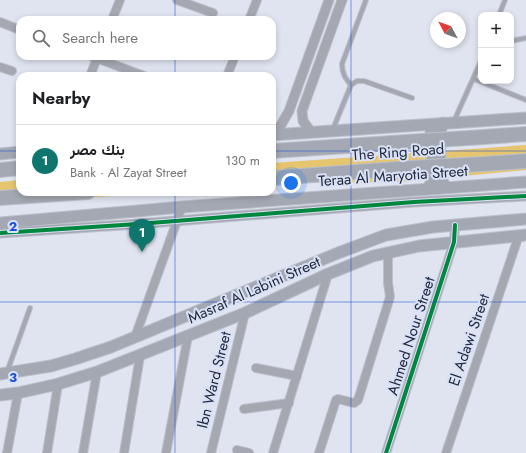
<!DOCTYPE html>
<meta charset="utf-8">
<style>
body{margin:0;font-family:Jost,Vazirmatn,sans-serif;background:#f2f2f2;color:#202124}
.controls{position:absolute;right:12px;top:12px;display:grid;overflow:hidden;border-radius:8px;box-shadow:0 2px 6px #0003}
.controls button{width:36px;height:36px;display:grid;place-items:center;padding:0;border:0;border-bottom:1px solid #e0e0e0;background:#fff;color:#202124;font:20px sans-serif}
.compass{position:absolute;left:430px;top:12px;width:36px;height:36px;border-radius:50%;background:#fff;box-shadow:0 2px 6px #0003;rotate:311deg}
.you{position:absolute;left:291px;top:183px;width:14px;height:14px;margin:-10px;border:3px solid #fff;border-radius:50%;background:#1a73e8;box-shadow:0 0 0 6px #1a73e833}
.badge{display:grid;place-items:center;width:26px;height:26px;border-radius:50%;background:#0f766e;color:#fff;font-size:13px;font-weight:700}
.pin{position:absolute;translate:-50% -33px;filter:drop-shadow(0 1px 2px #0008)}
.pin::after{content:'';position:absolute;top:21px;width:14px;height:12px;background:inherit;clip-path:polygon(0 0,100% 0,50% 100%)}
.list{margin:0;padding:0;list-style:none}
h2{display:flex;justify-content:space-between;align-items:center;height:52px;margin:0;padding:0 16px;font-size:17px}
h2 small{font-size:13px;font-weight:400;color:#757577}
.list li{display:grid;grid-template-columns:26px 1fr auto;gap:12px;align-items:center;box-sizing:border-box;height:72px;padding:0 16px;border-top:1px solid #e0e0e0}
.list b{display:block;font-size:15px;white-space:nowrap}
.list p{margin:0;font-size:13px;white-space:nowrap;color:#757577}
.list em{font-size:13px;font-style:normal;color:#757577}
.icon{flex:none;width:22px;height:22px;fill:none;stroke:currentColor;stroke-width:2;stroke-linecap:round;stroke-linejoin:round}
.map{position:relative;flex:none;width:526px;height:453px;overflow:hidden}
.search{position:absolute;background:#fff;box-shadow:0 2px 6px #0003;left:16px;top:16px;width:260px;height:44px;display:flex;align-items:center;gap:10px;box-sizing:border-box;padding:0 14px;border-radius:12px;color:#757577;font-size:15px}
.panel{position:absolute;background:#fff;box-shadow:0 2px 6px #0003;left:16px;top:72px;width:260px;height:124px;border-radius:12px}
.map>svg:first-child{display:block}
.water{fill:#e5c56e}
.lines{fill:none;stroke-linecap:round;stroke-linejoin:round}
.service-casing{stroke:#bbc0cb;stroke-width:6}
.minor-casing{stroke:#bbc0cb;stroke-width:10}
.tertiary-casing{stroke:#bbc0cb;stroke-width:11}
.secondary-casing{stroke:#bbc0cb;stroke-width:13}
.motorway-casing{stroke:#bbc0cb;stroke-width:16}
.service{stroke:#a5a8b1;stroke-width:4}
.minor{stroke:#a5a8b1;stroke-width:8}
.tertiary{stroke:#a5a8b1;stroke-width:9}
.secondary{stroke:#a4a8b3;stroke-width:11}
.motorway{stroke:#a3a8b2;stroke-width:14}
.motorway-bridge-casing{stroke:#bbc0cb;stroke-width:16;stroke-linecap:butt}
.motorway-bridge{stroke:#a3a8b2;stroke-width:14}
.cycleway-casing{stroke:#d9e1f6;stroke-width:6}
.cycleway{stroke:#00873e;stroke-width:4}
.grid{fill:none;stroke:#1d4ed8;stroke-width:1;stroke-opacity:0.55}
.labels{text-anchor:middle;dominant-baseline:central;stroke-width:4;stroke-linejoin:round;paint-order:stroke}
.street-label{font-size:15px;fill:#222a3d;stroke:#d9e1f6}
.grid-label{font-size:13px;text-anchor:middle;font-weight:bold;fill:#1d4ed8;stroke:#d9e1f6;stroke-width:4;stroke-linejoin:round;paint-order:stroke}
</style>
<div class="map">
<svg width="526" height="453" viewBox="0 0 526 453">
<rect width="100%" height="100%" fill="#dfe4f0"/>
<g class="water">
<path d="M526,145V170L401,182L310,183L272,186V163Z"/>
<path d="M20,180V192H174L0,203V182Z"/>
</g>
<g class="lines">
<g class="service-casing">
<g id="service">
<path d="M499,15L505,0"/>
<path d="M511,41L526,38"/>
<path d="M474,79L526,100"/>
<path d="M351,85C345,78 342,73 342,64L366,0"/>
<path d="M454,121L481,61"/>
<path d="M333,129L351,85L357,81H364L412,98"/>
<path d="M7,372L30,308"/>
</g>
</g>
<g class="minor-casing">
<g id="minor">
<path d="M177,0L213,13"/>
<path d="M112,20L120,0"/>
<path d="M249,20L257,0"/>
<path d="M0,22L20,30"/>
<path d="M91,56L144,76"/>
<path d="M0,67L12,71"/>
<path d="M90,76L98,56"/>
<path d="M227,76L235,56"/>
<path d="M135,337L182,207"/>
<path d="M256,368L297,376"/>
<path d="M244,409L289,403"/>
<path d="M237,450L249,453"/>
<path d="M7,453L18,393"/>
<path d="M47,453L58,384"/>
<path d="M83,453L97,372"/>
<path d="M124,453L140,356"/>
<path d="M166,453L188,336"/>
<path d="M211,453L245,313"/>
<path d="M273,453L328,274"/>
<path d="M319,453L336,400L338,399L354,403L358,400L390,297L388,283V252"/>
<path d="M386,453L454,242L455,225"/>
<path d="M446,453L519,235"/>
</g>
</g>
<g class="tertiary-casing">
<g id="tertiary">
<path d="M311,132L303,121L302,111L342,0"/>
<path d="M272,134L281,125L289,111L329,0"/>
<path d="M0,233L138,224L414,202L526,196"/>
</g>
</g>
<g class="secondary-casing">
<g id="secondary">
<path d="M443,123L439,134L441,177L443,183L446,187"/>
<path d="M272,135L526,118"/>
<path d="M0,154L20,152"/>
<path d="M428,189L431,183L433,176L431,132"/>
<path d="M0,223L182,207L526,182"/>
<path d="M0,374L51,366L75,359L111,347L338,253L386,235L433,227L526,219"/>
<path d="M0,395L18,393L58,384L97,372L245,313L328,274L373,256L419,246L526,235"/>
</g>
</g>
<g class="motorway-casing">
<g id="motorway">
<path d="M483,137L526,134"/>
<path d="M272,151L406,142"/>
<path d="M483,164L526,161"/>
<path d="M0,170L20,168"/>
<path d="M272,178L410,168"/>
<path d="M0,198L88,192"/>
</g>
</g>
<use href="#service" class="service"/>
<use href="#minor" class="minor"/>
<use href="#tertiary" class="tertiary"/>
<use href="#secondary" class="secondary"/>
<use href="#motorway" class="motorway"/>
<g class="motorway-bridge-casing">
<g id="motorway-bridge">
<path d="M406,142L483,137"/>
<path d="M410,168L483,164"/>
</g>
</g>
<use href="#motorway-bridge" class="motorway-bridge"/>
<g class="cycleway-casing">
<g id="cycleway">
<path d="M0,233L138,224L414,202L526,196"/>
<path d="M386,453L454,242L455,225"/>
</g>
</g>
<use href="#cycleway" class="cycleway"/>
</g>
<path class="grid" d="M175,0V20M351,0V453M175,56V76M0,151H20M272,151H526M175,192V453M0,302H526"/>
<g class="labels">
<g class="street-label">
<text transform="translate(398 152) rotate(-4)">The Ring Road</text>
<text transform="translate(393 176) rotate(-4)">Teraa Al Maryotia Street</text>
<text transform="translate(254 290) rotate(-24)">Masraf Al Labini Street</text>
<text transform="translate(411 336) rotate(-72)">Ahmed Nour Street</text>
<text transform="translate(469 340) rotate(-71)">El Adawi Street</text>
<text transform="translate(214 380) rotate(-76)">Ibn Ward Street</text>
</g>
</g>
<g class="grid-label">
<text x="13" y="231">2</text>
<text x="13" y="382">3</text>
</g>
</svg>
<div class="controls">
<button>+</button>
<button>−</button>
</div>
<svg class="compass" viewBox="-18 -18 36 36"><path d="M0-13l5 13h-10z" fill="#e53935"/><path d="M0 13l5-13h-10z" fill="#757577"/></svg>
<div class="you"></div>
<div class="pin badge" style="left:142px;top:252px">1</div>
<div class="search"><svg class="icon" aria-label="search" viewBox="0 0 24 24"><circle cx="10" cy="10" r="6"/><path d="M15 15l6 6"/></svg>Search here</div>
<section class="panel">
<h2>Nearby<small></small></h2>
<ul class="list">
<li><span class="badge">1</span><div><b>بنك مصر</b><p>Bank · Al Zayat Street</p></div><em>130 m</em></li>
</ul>
</section>
</div>
